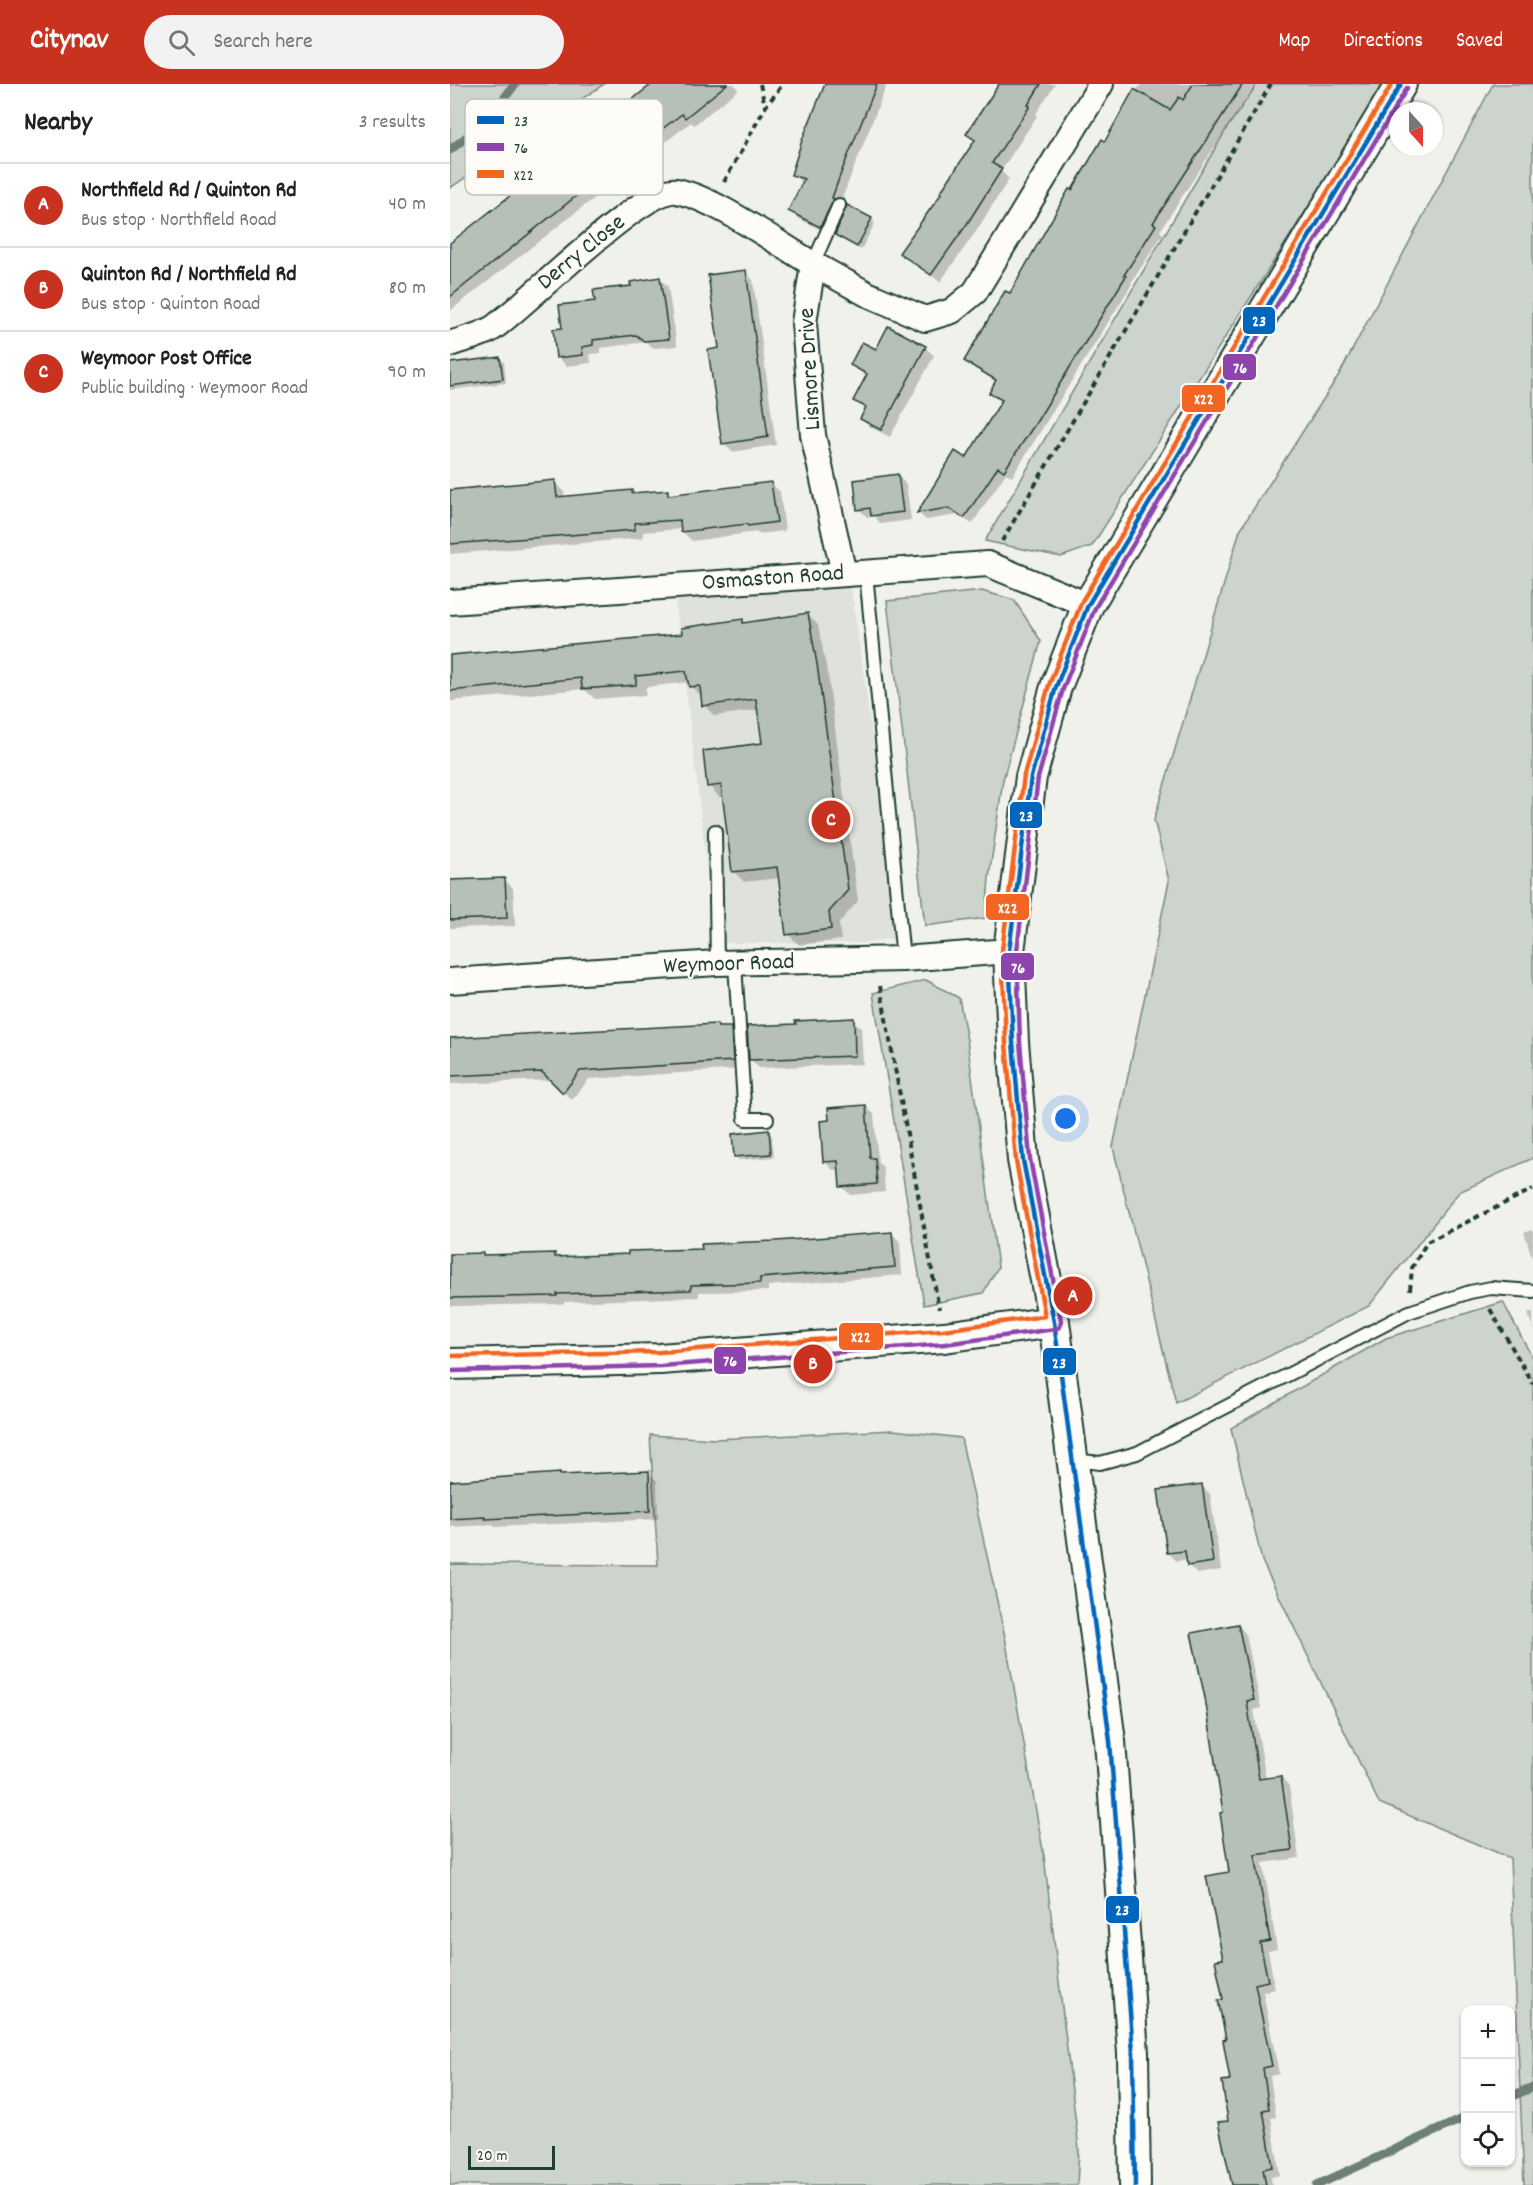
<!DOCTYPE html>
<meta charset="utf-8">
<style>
body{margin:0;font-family:Dekko,sans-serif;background:#f2f2f2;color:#222}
.controls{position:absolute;right:18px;bottom:18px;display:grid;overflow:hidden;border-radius:12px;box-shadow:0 2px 4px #0004}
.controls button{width:54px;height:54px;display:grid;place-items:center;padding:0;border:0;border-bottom:2px solid #e0e0e0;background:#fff;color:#222;font:30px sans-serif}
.compass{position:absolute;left:939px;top:18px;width:54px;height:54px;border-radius:50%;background:#fff;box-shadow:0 2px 4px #0004;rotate:159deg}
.scale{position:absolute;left:18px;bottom:15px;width:87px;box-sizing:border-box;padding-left:6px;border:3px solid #1f3d34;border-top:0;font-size:16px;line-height:21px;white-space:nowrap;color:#1f3d34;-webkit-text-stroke:4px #fdfcf7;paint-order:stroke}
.you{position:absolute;left:616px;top:1035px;width:21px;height:21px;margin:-15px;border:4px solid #fff;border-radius:50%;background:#1a73e8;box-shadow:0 0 0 9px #1a73e833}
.badge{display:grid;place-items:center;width:39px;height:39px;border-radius:50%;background:#c8321e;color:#fff;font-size:20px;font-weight:700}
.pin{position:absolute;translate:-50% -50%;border:3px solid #fff;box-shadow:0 2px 6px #0006}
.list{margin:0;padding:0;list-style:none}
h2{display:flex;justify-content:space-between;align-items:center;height:78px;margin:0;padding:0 24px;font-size:26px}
h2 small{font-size:20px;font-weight:400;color:#767676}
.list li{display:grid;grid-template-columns:39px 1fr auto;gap:18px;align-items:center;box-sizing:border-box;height:84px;padding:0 24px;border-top:2px solid #e0e0e0}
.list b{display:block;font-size:22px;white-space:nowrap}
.list p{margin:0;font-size:20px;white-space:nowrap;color:#767676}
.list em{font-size:20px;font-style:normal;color:#767676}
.icon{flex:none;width:33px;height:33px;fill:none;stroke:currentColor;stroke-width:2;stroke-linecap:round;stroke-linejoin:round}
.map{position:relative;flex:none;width:1083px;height:2101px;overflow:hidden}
header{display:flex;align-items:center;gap:36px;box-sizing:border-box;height:84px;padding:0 30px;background:#c8321e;color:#fff}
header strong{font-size:28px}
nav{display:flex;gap:33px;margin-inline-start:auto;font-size:21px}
.search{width:420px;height:54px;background:#f2f2f2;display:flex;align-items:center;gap:15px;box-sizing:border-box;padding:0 21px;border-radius:33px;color:#767676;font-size:22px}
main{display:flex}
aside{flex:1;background:#fff}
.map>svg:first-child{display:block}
.built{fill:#dfe2dc}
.green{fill:#cdd3cd;stroke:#768880;stroke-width:1.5}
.shadow{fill:#0003}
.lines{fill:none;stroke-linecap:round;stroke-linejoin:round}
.stream{stroke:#6c8077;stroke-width:9}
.building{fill:#b6bfb8;stroke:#1f3d34;stroke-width:1.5}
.service-casing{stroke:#1f3d34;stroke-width:16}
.minor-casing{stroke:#1f3d34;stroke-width:28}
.tertiary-casing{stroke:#1f3d34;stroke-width:34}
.path{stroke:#1f3d34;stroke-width:4;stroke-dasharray:6 4.5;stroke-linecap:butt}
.service{stroke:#fdfcf7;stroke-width:12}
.minor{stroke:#fdfcf7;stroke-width:24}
.tertiary{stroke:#fdfcf7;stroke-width:30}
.bus-1-casing{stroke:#fdfcf7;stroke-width:9}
.bus-2-casing{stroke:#fdfcf7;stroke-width:9}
.bus-3-casing{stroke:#fdfcf7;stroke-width:9}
.bus-1{stroke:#0065bd;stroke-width:4.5}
.bus-2{stroke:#8e44ad;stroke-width:4.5}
.bus-3{stroke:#f26522;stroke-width:4.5}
.labels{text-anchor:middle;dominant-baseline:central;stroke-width:4.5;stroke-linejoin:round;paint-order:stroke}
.street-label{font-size:24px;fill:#1f3d34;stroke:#fdfcf7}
.key{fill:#fdfcf7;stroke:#bac3bc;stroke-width:1.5}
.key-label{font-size:16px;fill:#1f3d34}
.line-badge{stroke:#fdfcf7;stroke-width:2}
.badge-label{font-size:16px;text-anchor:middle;font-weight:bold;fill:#fff}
</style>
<header>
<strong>Citynav</strong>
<div class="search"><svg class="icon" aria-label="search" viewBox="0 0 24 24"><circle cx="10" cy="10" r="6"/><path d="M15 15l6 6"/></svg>Search here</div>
<nav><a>Map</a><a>Directions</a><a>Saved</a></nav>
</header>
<main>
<aside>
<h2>Nearby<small>3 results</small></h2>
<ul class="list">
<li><span class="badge">A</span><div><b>Northfield Rd / Quinton Rd</b><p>Bus stop · Northfield Road</p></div><em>40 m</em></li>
<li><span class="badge">B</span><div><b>Quinton Rd / Northfield Rd</b><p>Bus stop · Quinton Road</p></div><em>80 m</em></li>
<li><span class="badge">C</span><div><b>Weymoor Post Office</b><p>Public building · Weymoor Road</p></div><em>90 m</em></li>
</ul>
</aside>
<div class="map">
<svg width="1083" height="2101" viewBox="0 0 1083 2101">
<rect width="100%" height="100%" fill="#f0f1eb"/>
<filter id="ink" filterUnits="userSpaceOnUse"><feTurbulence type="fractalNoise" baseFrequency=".0167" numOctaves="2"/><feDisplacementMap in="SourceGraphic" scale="12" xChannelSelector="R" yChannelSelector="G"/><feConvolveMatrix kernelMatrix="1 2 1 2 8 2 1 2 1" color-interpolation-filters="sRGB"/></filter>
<g filter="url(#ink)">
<path class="built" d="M401,503L451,853L414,859H266L225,515Z"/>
<g class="green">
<path d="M0,0H154L0,104Z"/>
<path d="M807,0H934L857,125L642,462L611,473L535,457L777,44Z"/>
<path d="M1043,0H1083V1074L1009,1108L919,1222L726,1319L663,1063L719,797L704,736L790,446L890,289Z"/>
<path d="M532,507L564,516L591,557L553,696L539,794L536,834L475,842L437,517Z"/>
<path d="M476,896L509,914L517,956L548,1183L533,1209L474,1221L423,909Z"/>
<path d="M1053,1218L1083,1275V2101H1074L1060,1774L929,1719L812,1477L781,1344L936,1254Z"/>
<path d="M443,1346L511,1354L555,1553L594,1772L629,2065L627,2101H0V1480L208,1481L200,1351L265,1355Z"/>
</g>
<g class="shadow">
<path d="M214,0H284L288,6L244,41L241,38L0,227V162Z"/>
<path d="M376,0H437L378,150L348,134L339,126L353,99L343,91Z"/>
<path d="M551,0H605L586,30L587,32L551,87L559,95L525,149L490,198L451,168L493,110L526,57L518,50Z"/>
<path d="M691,0H805L710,147L713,150L681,199L682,200L562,393L556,389L522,440L508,431L476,436L469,429L505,369L516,376L552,318L548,316L557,321L559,319L547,312V315L540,308L547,298L524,284L516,277L560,211L622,108Z"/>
<path d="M421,135L425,139L411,166L387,150Z"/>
<path d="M295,187L303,196L326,361L282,368L274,359L271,266Z"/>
<path d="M210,194L218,203L227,262L204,264L196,258L150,264L151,269L140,270L141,279L116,282L108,273L113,246L146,218L183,203Z"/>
<path d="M438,244L476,264L484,272L440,353L420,343L412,335L416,326L405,316L417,293L401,281L426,267Z"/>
<path d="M50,275L54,278L56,299L0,306V281Z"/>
<path d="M448,392L456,400L461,436L431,440L424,432L417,433L409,425Z"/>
<path d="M105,398L114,407V413L181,407L184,410L217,407L222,412L321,399L330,408L335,447L308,450L306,448L242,457L233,448L232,445L193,448V454L0,470V412Z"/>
<path d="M358,531L368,541L378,592L408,817L389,839L391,856L349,861L338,850L330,794L294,798L284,788L274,713H269L259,702L314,660L309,626L264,632L254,621L253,613L240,602L239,598L196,603V611L145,615L134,605L0,617V572L233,551L292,537L296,540Z"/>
<path d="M55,796L63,804L65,842L0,844V798Z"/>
<path d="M403,936L411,944L413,980L309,984L301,976Z"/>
<path d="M267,941L270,945L280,944L289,953L291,985L139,995L122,1016L102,996L1,1000L0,1002V955Z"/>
<path d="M415,1022L424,1030L428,1079L433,1083L435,1108L400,1111L392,1102L390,1085L383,1086L374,1077L380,1037Z"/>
<path d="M318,1048L322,1052L324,1073L289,1076L285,1072Z"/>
<path d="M1083,1145V1176L1074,1148Z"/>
<path d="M442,1149L450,1158L452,1191L318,1202V1207L249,1208V1213L114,1218V1220L0,1222V1172L105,1171L109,1175L253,1166Z"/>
<path d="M1083,1228V1246L1078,1229Z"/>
<path d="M198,1388L207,1397L208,1435L45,1443L43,1441L0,1443V1398L110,1390L112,1392Z"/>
<path d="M752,1402L760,1410L771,1486L747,1490L738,1481V1475L727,1477L718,1469Z"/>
<path d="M788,1541L796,1550L811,1624L804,1626L816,1695L831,1693L839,1702L849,1774L813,1779L827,1865L818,1867L825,1905L813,1908L829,1990L820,1992L826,2033L821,2034L830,2091L821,2093L822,2101H784L780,2038L782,1997L775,1916L774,1876L780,1789L775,1729Z"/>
</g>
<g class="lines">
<g class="stream">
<path d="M0,66L38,36L65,0"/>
<path d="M1060,2013L1083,2003"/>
<path d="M867,2101L1016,2033"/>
</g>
</g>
<g class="building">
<path d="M202,0H277L235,34L232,30L175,73L0,213V159Z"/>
<path d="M375,0H427L391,89L382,114L384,115L370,143L338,127L354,95L341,91L352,56Z"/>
<path d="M549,0H591L578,21L580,22L542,79L552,85L517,140L481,191L449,169L491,110L490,109L525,56L516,50Z"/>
<path d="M743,0H793L703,139L706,141L674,191L676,192L587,337L554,387L548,383L514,434L499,424L467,429L505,367L516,374L552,316L539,309L546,296L514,277L555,207L560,209L619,105L622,106L652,55L655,57L684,5L720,26L729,13L733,16Z"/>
<path d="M397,121L422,134L407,163L385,151Z"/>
<path d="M296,186L318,353L272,360L258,266L269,264L258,191Z"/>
<path d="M210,193L219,255L194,257L186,251L143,256V261L132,263L133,271L106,274L103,245L112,244L109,221L145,217L143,206L181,202L180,198Z"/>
<path d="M438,242L476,262L431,346L410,335L416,323L403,317L417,290L400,281L412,258L426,265Z"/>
<path d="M50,273L53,295L0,302V279Z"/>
<path d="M448,390L453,428L421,432L420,424L407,426L404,396Z"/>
<path d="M105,396L107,413L182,406V409L218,406V411L321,398L327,438L298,442L297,440L231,448L230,436L185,439V446L0,460V406Z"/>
<path d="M358,529L367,580L398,806L379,828L381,845L336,851L327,783L282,788L271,701L257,703L253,667L312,659L306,615L252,622L250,602L239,603L236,587L186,592V601L160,603L132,605L131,594L0,607V571L232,550L231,544L293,535V539Z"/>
<path d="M55,794L57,834L0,836V796Z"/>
<path d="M404,934L405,972L299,976L297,942L346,940L345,937Z"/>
<path d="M267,940L268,943H281L283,977L130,987L113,1009L92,988L0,992V954Z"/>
<path d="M416,1021L420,1074H425L427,1100L390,1103L388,1077L373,1078L370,1037L379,1036L378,1024Z"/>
<path d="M319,1046L321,1070L284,1073L282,1050Z"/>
<path d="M442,1148L445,1183L310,1194V1199L241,1201V1206L107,1210V1212L0,1214V1170L33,1169V1171L105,1169V1173L178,1170V1167L252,1165L251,1160L326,1157Z"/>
<path d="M199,1387L200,1427L35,1435V1433L0,1435V1397L110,1389V1391Z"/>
<path d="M752,1400L763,1478L737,1482L735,1467L717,1469L708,1406Z"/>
<path d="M788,1540L804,1616L797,1617L809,1695L831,1692L842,1766L805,1771L820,1857L810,1859L818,1897L805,1900L822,1982L813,1984L819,2025L813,2026L823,2083L813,2085L816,2101H782L768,2038L778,2037L772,1997L780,1996L773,1956L776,1955L768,1916L773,1915L765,1876L773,1875L756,1792L779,1788L770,1729L773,1728L755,1614L741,1549Z"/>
</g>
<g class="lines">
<g class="service-casing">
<g id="service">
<path d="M363,180L389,121"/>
<path d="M416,489L453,875"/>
<path d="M265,747L267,879"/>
<path d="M285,880L295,1035H317"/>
<path d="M624,1376L650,1379L687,1369L959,1228L1020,1208L1041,1204L1083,1207"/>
</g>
</g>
<g class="minor-casing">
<g id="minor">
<path d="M0,260C13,255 31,252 43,244C75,222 194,101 227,107C268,116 325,158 363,180"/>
<path d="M394,490L363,351L354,239L363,180L417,210L475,235L502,227L525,208L651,0"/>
<path d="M0,518L538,480L638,521"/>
<path d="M0,897L267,879L453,875L559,867"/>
</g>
</g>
<g class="tertiary-casing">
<g id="tertiary">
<path d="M0,1280L210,1275L494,1253L604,1238"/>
<path d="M685,2101L683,1969L660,1657L604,1238L573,1076L563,958L559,867L581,693L606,603L638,521L951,0"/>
</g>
</g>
<g class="path">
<path d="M310,0L315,22"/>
<path d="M274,98L316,22L333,0"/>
<path d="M552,457L821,0"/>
<path d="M430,902L489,1225"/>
<path d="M960,1206L962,1184L977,1158L1083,1105"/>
<path d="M1040,1225L1083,1300"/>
</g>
<use href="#service" class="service"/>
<use href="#minor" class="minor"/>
<use href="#tertiary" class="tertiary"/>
<g class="bus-1-casing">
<path id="bus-1" d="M685,2101L683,1969L660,1657L604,1238L573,1076L563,958L559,867L581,693L606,603L638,521L951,0"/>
</g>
<g class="bus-2-casing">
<path id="bus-2" d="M0,1287L211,1282L495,1260L605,1245L610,1243L611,1237L580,1075L570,958L567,867L588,694L613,605L645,524L957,4"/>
</g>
<g class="bus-3-casing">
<path id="bus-3" d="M0,1272L210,1268L493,1246L595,1232L566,1077L556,959L552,867L574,691L599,601L632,517L942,0"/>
</g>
<use href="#bus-1" class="bus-1"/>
<use href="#bus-2" class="bus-2"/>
<use href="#bus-3" class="bus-3"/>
</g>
</g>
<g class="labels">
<g class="street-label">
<text transform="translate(132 169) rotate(-39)">Derry Close</text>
<text transform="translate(361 285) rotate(-93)">Lismore Drive</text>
<text transform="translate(323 495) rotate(-4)">Osmaston Road</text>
<text transform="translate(279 881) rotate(-2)">Weymoor Road</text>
</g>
</g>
<rect x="15" y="15" width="198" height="96" rx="9" class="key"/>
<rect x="27" y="32" width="27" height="8" fill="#0065bd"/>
<rect x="27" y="59" width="27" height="8" fill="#8e44ad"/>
<rect x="27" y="86" width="27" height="8" fill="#f26522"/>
<g class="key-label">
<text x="64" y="42">23</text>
<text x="64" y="69">76</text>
<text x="64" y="96">X22</text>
</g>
<g class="line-badge">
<rect x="792" y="222" width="34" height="29" rx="6" fill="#0065bd"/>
<rect x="772" y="269" width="35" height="28" rx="6" fill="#8e44ad"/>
<rect x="731" y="300" width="45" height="29" rx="6" fill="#f26522"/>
<rect x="559" y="717" width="34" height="28" rx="6" fill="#0065bd"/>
<rect x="535" y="809" width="45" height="28" rx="6" fill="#f26522"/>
<rect x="550" y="868" width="35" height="29" rx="6" fill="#8e44ad"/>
<rect x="388" y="1238" width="46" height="29" rx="6" fill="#f26522"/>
<rect x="263" y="1262" width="34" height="29" rx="6" fill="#8e44ad"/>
<rect x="592" y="1263" width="35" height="29" rx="6" fill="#0065bd"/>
<rect x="655" y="1811" width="35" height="29" rx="6" fill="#0065bd"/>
</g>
<g class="badge-label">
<text x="809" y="242">23</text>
<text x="790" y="289">76</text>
<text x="754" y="320">X22</text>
<text x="576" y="737">23</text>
<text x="558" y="829">X22</text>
<text x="568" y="889">76</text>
<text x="411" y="1258">X22</text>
<text x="280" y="1282">76</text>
<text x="609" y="1284">23</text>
<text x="672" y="1831">23</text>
</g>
</svg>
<div class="controls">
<button>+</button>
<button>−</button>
<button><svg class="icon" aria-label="locate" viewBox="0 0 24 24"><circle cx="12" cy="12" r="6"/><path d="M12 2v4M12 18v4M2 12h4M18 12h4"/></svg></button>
</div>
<svg class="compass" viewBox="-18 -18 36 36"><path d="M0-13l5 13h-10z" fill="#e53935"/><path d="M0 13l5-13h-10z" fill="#767676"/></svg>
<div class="scale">20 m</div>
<div class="you"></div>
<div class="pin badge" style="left:623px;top:1212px">A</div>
<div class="pin badge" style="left:363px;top:1280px">B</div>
<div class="pin badge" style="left:381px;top:736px">C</div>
</div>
</main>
